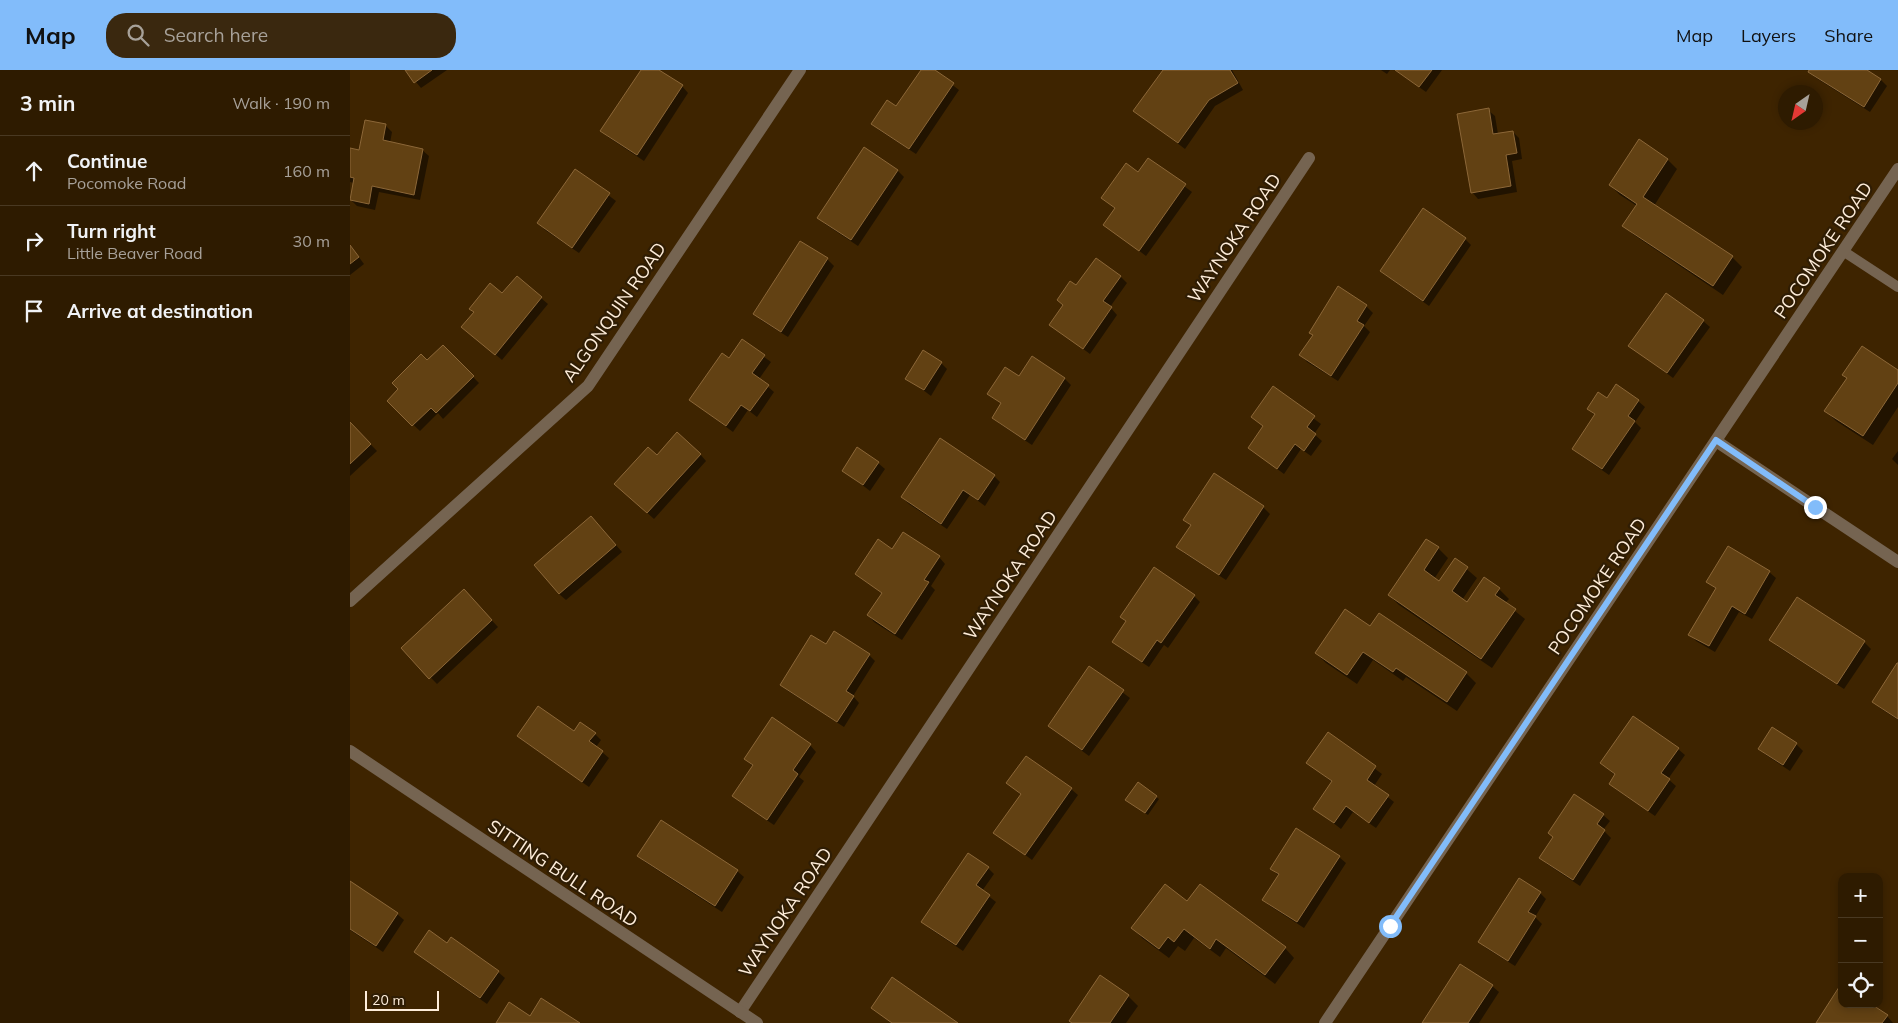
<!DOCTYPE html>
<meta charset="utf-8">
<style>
body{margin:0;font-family:Mulish,sans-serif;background:#3a280f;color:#f1f3f6}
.controls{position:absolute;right:15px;bottom:15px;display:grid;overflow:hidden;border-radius:10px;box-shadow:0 2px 8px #0003}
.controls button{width:45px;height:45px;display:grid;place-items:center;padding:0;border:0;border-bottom:1px solid #493922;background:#2e1b00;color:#f1f3f6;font:25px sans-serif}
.compass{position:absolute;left:1428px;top:15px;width:45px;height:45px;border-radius:50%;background:#2e1b00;box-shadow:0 2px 8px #0003;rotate:214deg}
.scale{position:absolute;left:15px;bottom:12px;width:74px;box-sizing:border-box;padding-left:5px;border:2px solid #feedda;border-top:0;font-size:14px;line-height:18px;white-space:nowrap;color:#feedda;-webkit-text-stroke:4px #2f1d04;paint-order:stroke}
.stop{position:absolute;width:15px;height:15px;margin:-11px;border:4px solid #82bcfa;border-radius:50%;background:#fff}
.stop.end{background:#82bcfa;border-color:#fff;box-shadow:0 1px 5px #0008}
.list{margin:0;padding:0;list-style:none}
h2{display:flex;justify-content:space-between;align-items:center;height:65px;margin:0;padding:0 20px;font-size:21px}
h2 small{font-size:16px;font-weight:400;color:#a7a199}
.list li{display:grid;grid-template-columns:32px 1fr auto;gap:15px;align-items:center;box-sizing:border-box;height:70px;padding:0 20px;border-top:1px solid #493922}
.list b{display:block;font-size:19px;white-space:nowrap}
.list p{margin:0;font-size:16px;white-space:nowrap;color:#a7a199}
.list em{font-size:16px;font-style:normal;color:#a7a199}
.icon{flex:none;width:28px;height:28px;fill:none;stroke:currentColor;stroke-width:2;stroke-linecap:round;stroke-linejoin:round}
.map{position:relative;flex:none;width:1548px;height:953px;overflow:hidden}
header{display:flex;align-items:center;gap:30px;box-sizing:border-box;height:70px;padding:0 25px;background:#82bcfa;color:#111}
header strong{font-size:24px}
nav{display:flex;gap:28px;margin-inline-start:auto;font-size:18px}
.search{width:350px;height:45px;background:#3a280f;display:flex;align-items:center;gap:12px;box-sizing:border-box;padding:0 18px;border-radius:20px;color:#a7a199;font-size:19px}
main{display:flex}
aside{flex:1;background:#2e1b00}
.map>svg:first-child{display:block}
.shadow{fill:#0007}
.building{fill:#624113;stroke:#8c6738}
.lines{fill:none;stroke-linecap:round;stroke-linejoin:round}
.service{stroke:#756451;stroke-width:10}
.minor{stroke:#756451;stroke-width:12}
.tertiary{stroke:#756451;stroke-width:12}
.route{stroke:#82bcfa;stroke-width:6}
.labels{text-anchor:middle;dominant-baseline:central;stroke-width:4.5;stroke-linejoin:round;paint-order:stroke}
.street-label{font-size:18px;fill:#feedda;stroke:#2f1d04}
</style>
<header>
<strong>Map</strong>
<div class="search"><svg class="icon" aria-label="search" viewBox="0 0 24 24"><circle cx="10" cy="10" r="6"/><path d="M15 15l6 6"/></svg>Search here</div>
<nav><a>Map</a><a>Layers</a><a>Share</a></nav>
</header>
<main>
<aside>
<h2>3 min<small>Walk · 190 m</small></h2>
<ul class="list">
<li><svg class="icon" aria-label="ahead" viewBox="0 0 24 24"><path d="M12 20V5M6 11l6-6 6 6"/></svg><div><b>Continue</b><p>Pocomoke Road</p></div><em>160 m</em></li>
<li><svg class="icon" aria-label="right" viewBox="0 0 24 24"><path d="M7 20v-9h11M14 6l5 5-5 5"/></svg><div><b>Turn right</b><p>Little Beaver Road</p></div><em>30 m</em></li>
<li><svg class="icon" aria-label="arrive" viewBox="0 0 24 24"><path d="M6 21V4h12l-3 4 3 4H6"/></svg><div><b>Arrive at destination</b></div></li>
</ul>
</aside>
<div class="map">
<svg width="1548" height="953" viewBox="0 0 1548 953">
<rect width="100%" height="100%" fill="#3e2400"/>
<g class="shadow">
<path d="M56,0H97L71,18Z"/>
<path d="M292,0H307L332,16L338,23L294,91L258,67L252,61Z"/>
<path d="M572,0H583L609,20L566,84L529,60L523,53L547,38Z"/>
<path d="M814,0H882L893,20L865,36L835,79L785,41Z"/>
<path d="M1031,0H1040L1037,4Z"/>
<path d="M1045,0H1092L1076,22Z"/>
<path d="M1460,0H1515L1531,10L1537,16L1520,42L1466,8L1459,2Z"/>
<path d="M1138,40L1145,46L1148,64L1163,62L1169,68L1172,89L1162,91L1167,122L1128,129L1122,122Z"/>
<path d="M35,55L42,62L40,73L72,80L79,86L70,130L29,122L25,140L7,136L1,130L4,113L0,112V79L10,81Z"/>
<path d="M514,79L548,101L554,107L508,176L475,154L468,147Z"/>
<path d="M799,90L842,122L796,186L755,155L766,139L752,128L789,104Z"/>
<path d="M1318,90L1327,99L1304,136L1382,187L1392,197L1373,225L1284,165L1274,156L1287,136L1270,125L1260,115Z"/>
<path d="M225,100L266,131L229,183L195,160L189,153Z"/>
<path d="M1115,169L1121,175L1079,236L1038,207L1031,201Z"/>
<path d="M0,175L14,194L0,205Z"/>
<path d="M477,189L484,196L438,267L411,250L405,244Z"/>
<path d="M770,206L777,213L760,237L767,245L740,284L701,255L714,236L708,230L727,217Z"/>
<path d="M167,208L198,234L152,290L120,263Z"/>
<path d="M989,218L1016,236L1023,243L1014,256L1020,262L988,311L957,292L951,285L964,266Z"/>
<path d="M1353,251L1360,257L1323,308L1280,276Z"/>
<path d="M392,271L421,292L409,309L424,322L407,347L398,340L383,362L340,330L379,290Z"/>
<path d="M93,277L129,313L93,349L88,343L70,361L38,331Z"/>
<path d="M682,288L715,309L721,315L682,375L650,354L643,348L652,334L639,324L669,308Z"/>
<path d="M591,293L597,299L581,326L557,308Z"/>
<path d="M1548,302V337L1523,375L1486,351L1476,341L1498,309L1493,305Z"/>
<path d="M923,318L971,354L964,364L972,371L961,386L951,379L934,404L899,378L914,357L902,347Z"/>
<path d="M1257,330L1288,331L1295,337L1285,352L1291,358L1259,405L1230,385L1224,379L1245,345L1238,339Z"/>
<path d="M0,353L27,381L0,406Z"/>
<path d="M1548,381V395L1542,389Z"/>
<path d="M350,384L356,391L304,449L272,420L307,386Z"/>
<path d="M528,393L535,399L520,421L494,401Z"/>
<path d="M864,405L913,437L920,444L876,510L834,483L828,477L841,456L835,450Z"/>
<path d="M644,406L650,412L635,436L620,425L597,459L559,434L552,427Z"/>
<path d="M248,454L272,482L216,530L209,524Z"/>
<path d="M1076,470L1088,478L1098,488L1084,509L1090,513L1105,489L1127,508L1112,530L1118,533L1149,519L1159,529L1155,533L1175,549L1142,598L1049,535L1039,525Z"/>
<path d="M543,481L589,487L595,494L581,516L585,520L552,570L524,552L518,545L533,524L506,504Z"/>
<path d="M1419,502L1426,508L1402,549L1389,542L1365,582L1346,571L1340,564L1366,519L1358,512Z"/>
<path d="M844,526L850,532L818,578L814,575L799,597L770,578L764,572L777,553L771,547Z"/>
<path d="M120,527L148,557L87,614L52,578Z"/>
<path d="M1447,529L1514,572L1521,579L1494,619L1427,576L1421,570Z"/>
<path d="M1030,545L1116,603L1126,613L1107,641L1056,607L1053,611L1023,590L1007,614L976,593L966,583L1021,558Z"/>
<path d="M476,576L519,585L525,591L503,626L509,633L494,657L438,621L431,615Z"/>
<path d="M1548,595V650L1530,638L1524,632Z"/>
<path d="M740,598L780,628L739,686L706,662L699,656Z"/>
<path d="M1422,659L1446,674L1453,681L1440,701L1416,685L1409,679Z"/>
<path d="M245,664L251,670L246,677L259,688L239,717L175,672L168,666Z"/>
<path d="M978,664L1032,704L1024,716L1044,732L1026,758L1003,742L991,759L964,738L982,712L958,693Z"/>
<path d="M460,675L466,682L449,707L454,711L424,755L390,732L384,726L404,697L395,689Z"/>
<path d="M1328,679L1335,685L1318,709L1326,716L1305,746L1267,720L1261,713L1266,706L1251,693Z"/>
<path d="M658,713L721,719L728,725L682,790L645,762L671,725Z"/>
<path d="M806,727L809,729L798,745L780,733Z"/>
<path d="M1253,745L1260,751L1253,760L1261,768L1230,816L1197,794L1191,788Z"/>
<path d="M289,786L387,801L394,807L372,842L295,792Z"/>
<path d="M989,787L996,793L954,858L920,836L914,830L929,806L922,799Z"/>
<path d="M638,798L644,804L632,821L646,832L613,881L579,858L573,851Z"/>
<path d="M0,812L47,844L54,850L33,882L0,860Z"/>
<path d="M1190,823L1196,829L1185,847L1192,854L1165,896L1136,878L1130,871Z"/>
<path d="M838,833L935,878L944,888L925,914L876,878L870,887L844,868L835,881L828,876L819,888L792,868L783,858Z"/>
<path d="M98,874L148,902L155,908L137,934L72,888L65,882Z"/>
<path d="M1142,916L1149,922L1129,953H1073Z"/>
<path d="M1491,916L1492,934L1537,946L1543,953H1467Z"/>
<path d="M778,926L788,936L776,953H723Z"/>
</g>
<g class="building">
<path d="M55,0H82L64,13Z"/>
<path d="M291,0H309L333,15L287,85L250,61Z"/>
<path d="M571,0H585L604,13L559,79L521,54L537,30L546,36Z"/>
<path d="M813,0H880L888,13L859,30L828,73L783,41Z"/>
<path d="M1045,0H1082L1069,17Z"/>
<path d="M1459,0H1517L1531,9L1514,37L1458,2Z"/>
<path d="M1139,38L1143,64L1163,61L1167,83L1156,85L1161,116L1121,123L1107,44Z"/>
<path d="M15,50L36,54L33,70L73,79L64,125L22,116L19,134L0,130L4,108L0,107V78L9,80Z"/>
<path d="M1289,69L1318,89L1293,127L1383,186L1363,216L1272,156L1287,134L1259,115Z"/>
<path d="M514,77L548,100L501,170L467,148Z"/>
<path d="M798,88L836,114L789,181L753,155L765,138L751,128L776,93L788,102Z"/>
<path d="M225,99L260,123L222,178L187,153Z"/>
<path d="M1073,138L1116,168L1073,231L1030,201Z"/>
<path d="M450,171L478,188L431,262L403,244Z"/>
<path d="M0,175L9,187L0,194Z"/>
<path d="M746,188L771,206L753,231L762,237L733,279L699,255L713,235L707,230L720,211L726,215Z"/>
<path d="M167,206L192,227L145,285L111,257L124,242L119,239L140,213L152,223Z"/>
<path d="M988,216L1017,235L1007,251L1014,255L981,306L949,285L963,265L959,263Z"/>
<path d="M1316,223L1354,250L1317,303L1278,276Z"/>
<path d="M392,269L415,285L402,303L419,315L400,341L391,335L376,356L339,330L372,283L379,288Z"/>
<path d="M93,275L124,306L86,343L81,338L62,356L37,331L48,319L42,313L71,284L77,290Z"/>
<path d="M1512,276L1548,300V313L1513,366L1474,341L1497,308L1492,305Z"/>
<path d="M573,280L592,292L574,320L555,309Z"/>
<path d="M682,286L715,308L675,370L642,348L651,333L637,324L655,297L669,306Z"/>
<path d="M1266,314L1289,330L1278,346L1285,351L1252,399L1222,379L1245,344L1237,339L1248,322L1257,328Z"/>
<path d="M923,316L965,346L957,357L966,364L954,381L945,374L927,399L898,378L913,356L901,347Z"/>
<path d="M0,352L21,374L0,394Z"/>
<path d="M327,362L351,384L297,443L264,414L298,377L307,385Z"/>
<path d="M590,368L645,405L628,430L613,420L591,454L551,427Z"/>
<path d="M507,377L529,392L513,415L492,401Z"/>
<path d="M864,403L914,436L869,505L826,477L841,455L833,450Z"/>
<path d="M241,446L266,475L209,524L184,495Z"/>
<path d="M553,462L590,486L574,510L579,512L545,564L517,545L532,523L505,504L528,469L542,479Z"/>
<path d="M1076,469L1089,477L1074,500L1089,511L1105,488L1118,497L1102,521L1117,532L1134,507L1150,518L1145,525L1166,539L1131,589L1038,525Z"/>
<path d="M1378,476L1420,501L1395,544L1382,536L1359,576L1338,565L1366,518L1356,512Z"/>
<path d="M804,497L845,525L811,573L807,570L792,592L762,572L776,551L770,547Z"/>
<path d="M114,519L142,550L79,609L51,578Z"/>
<path d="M1447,527L1515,571L1487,614L1419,570Z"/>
<path d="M995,539L1020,556L1029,543L1117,602L1097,632L1046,598L1043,602L1013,582L997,605L965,583Z"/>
<path d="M484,561L520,584L496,621L504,626L487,652L430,615L461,565L476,574Z"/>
<path d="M1547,593H1548V649L1522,632Z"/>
<path d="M739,596L774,620L732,680L698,656Z"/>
<path d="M188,636L224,661L230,652L246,663L239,671L253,681L232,712L167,666Z"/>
<path d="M1283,646L1329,678L1311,703L1320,709L1298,741L1259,714L1265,704L1250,693Z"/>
<path d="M422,647L461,674L443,700L448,704L417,750L382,726L403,695L394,689Z"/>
<path d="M1422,657L1447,673L1433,695L1408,679Z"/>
<path d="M978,662L1026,696L1017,710L1039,725L1019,753L996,736L984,753L963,739L982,711L956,693Z"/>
<path d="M676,686L722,718L675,785L643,763L671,724L656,713Z"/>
<path d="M788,712L807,726L795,743L775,730Z"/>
<path d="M1224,724L1254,744L1247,754L1255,760L1223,810L1189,788L1203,767L1198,763Z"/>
<path d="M311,750L388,800L365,836L287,786Z"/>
<path d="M946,758L990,786L947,852L912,830L929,804L920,799Z"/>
<path d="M618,783L639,797L626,815L640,825L606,875L571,852Z"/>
<path d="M1169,808L1191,822L1178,842L1186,846L1158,891L1128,872Z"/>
<path d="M0,811L48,843L26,876L0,859Z"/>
<path d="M815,814L837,831L850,814L936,877L915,905L866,869L860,879L834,859L824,872L818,867L809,879L781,858Z"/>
<path d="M79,860L97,873L101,867L149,901L130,928L64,882Z"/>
<path d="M1110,894L1143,915L1118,953H1072Z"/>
<path d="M750,905L779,925L760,953H722L719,951Z"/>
<path d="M542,907L608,953H542L521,938Z"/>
<path d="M1491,914L1492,934H1521L1538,945L1532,953H1466Z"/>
<path d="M191,928L230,953H146L159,932L180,946Z"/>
</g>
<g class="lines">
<path class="service" d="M1493,181L1548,217"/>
<g class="minor">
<path d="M1366,371L1548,492"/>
<path d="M0,531L238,316L450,0"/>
<path d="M390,942L959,88"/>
<path d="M975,953L1548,99"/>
</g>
<path class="tertiary" d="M0,681L407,953"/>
</g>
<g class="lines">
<path class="route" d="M1040,856L1366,370L1465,437"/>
</g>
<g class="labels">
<g class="street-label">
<text transform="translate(884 168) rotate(-56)">WAYNOKA ROAD</text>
<text transform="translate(1473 180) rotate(-56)">POCOMOKE ROAD</text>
<text transform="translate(264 242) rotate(-55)">ALGONQUIN ROAD</text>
<text transform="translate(660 505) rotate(-56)">WAYNOKA ROAD</text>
<text transform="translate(1247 516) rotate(-56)">POCOMOKE ROAD</text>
<text transform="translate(213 803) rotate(34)">SITTING BULL ROAD</text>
<text transform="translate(435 842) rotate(-56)">WAYNOKA ROAD</text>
</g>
</g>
</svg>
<div class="controls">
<button>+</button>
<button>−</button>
<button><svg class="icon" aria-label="locate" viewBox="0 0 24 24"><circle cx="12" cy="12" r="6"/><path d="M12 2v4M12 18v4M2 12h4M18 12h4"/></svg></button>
</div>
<svg class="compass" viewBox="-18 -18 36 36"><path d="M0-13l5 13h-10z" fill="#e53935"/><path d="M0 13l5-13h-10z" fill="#a7a199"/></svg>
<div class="scale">20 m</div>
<div class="stop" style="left:1040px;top:856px"></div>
<div class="stop end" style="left:1465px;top:437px"></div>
</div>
</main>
